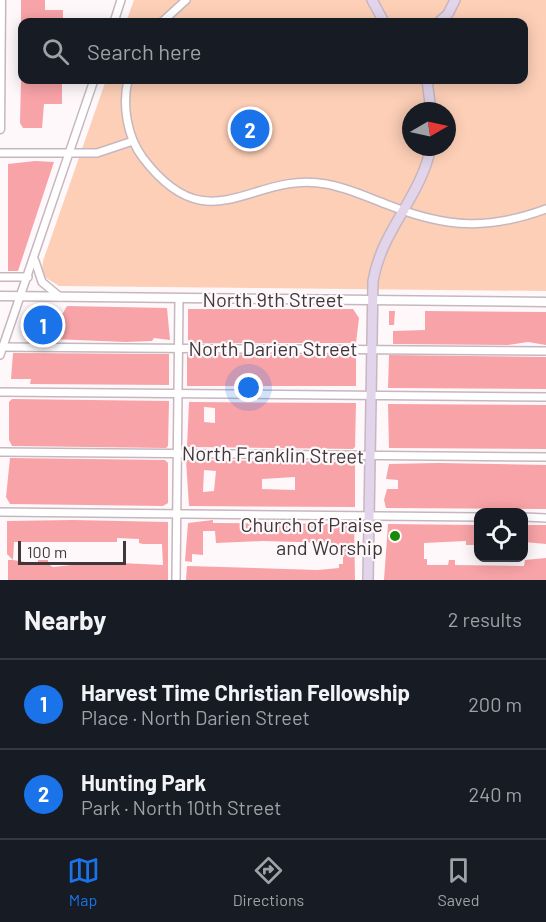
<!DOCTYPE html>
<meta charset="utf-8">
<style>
body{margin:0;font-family:Barlow,sans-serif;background:#242831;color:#f1f3f6}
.controls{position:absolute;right:18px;bottom:18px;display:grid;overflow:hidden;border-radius:12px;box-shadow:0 3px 15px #0003}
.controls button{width:54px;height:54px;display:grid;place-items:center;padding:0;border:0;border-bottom:2px solid #363941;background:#171b24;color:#f1f3f6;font:30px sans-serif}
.compass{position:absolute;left:402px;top:102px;width:54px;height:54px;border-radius:50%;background:#171b24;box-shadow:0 3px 15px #0003;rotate:81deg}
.scale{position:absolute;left:18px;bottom:15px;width:108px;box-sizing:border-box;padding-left:6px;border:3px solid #3e383b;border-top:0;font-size:16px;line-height:21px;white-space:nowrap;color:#3e383b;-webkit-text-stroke:4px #fef8fb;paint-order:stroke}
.you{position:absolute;left:249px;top:388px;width:21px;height:21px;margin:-15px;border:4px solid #fff;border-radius:50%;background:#1a73e8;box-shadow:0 0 0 9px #1a73e833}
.badge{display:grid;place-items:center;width:39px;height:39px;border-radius:50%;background:#1a73e8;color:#fff;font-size:20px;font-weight:700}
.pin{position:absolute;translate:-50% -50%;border:3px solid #fff;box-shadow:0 2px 6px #0006}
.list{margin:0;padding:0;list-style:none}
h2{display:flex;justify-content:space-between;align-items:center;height:78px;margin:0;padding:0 24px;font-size:26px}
h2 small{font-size:20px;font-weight:400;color:#9ea1a6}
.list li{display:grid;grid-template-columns:39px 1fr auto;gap:18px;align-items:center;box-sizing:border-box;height:90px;padding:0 24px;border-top:2px solid #363941}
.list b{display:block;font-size:22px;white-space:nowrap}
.list p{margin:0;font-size:20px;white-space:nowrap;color:#9ea1a6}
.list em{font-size:20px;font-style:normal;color:#9ea1a6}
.icon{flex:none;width:33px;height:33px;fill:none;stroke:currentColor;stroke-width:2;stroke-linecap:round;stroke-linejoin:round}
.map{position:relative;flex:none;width:546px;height:580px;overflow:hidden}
.search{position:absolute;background:#171b24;box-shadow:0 3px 15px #0003;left:18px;right:18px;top:18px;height:66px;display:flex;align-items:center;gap:15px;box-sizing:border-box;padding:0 21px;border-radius:12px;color:#9ea1a6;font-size:22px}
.sheet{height:258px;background:#171b24}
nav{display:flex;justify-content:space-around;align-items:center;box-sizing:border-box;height:84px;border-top:2px solid #363941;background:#171b24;font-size:16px;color:#9ea1a6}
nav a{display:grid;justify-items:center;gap:3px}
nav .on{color:#1a73e8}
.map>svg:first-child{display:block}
.green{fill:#fdcfb7;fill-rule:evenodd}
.building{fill:#f8a3a7;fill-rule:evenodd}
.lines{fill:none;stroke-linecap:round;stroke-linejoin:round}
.minor-casing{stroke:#c6b7bf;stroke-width:10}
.tertiary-casing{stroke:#c6b7bf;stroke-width:11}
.secondary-casing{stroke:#c6b7bf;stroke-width:12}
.minor{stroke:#fff;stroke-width:7}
.tertiary{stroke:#fff;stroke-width:8}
.secondary{stroke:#e2d4ea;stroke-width:9}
.poi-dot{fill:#178a0c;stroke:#fef8fb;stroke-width:2}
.labels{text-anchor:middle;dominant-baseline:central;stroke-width:4.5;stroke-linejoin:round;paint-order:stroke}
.street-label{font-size:20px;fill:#3e383b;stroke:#fef8fb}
.poi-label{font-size:20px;fill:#3e383b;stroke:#fef8fb;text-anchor:end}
</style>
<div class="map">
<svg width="546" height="580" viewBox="0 0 546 580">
<rect width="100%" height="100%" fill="#fef8fb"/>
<path class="green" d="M134,0H546V291L59,286L46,278L42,270L43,261L106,80H524V22H126ZM411,111H447V147H411Z"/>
<g class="building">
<path d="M21,0H45V10H63V22H21Z"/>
<path d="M21,80H62V104H44L42,128H23L20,123Z"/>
<path d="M35,161L54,162L18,271H8V164Z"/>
<path d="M67,306L167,308L170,340L154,338L152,341L126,342L27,338L26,312L63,313Z"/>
<path d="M188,309H353L359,318L356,343H194L188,340Z"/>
<path d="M389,311H395L394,325H389Z"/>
<path d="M425,311L546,312V345L528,342L508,345L393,344V331L425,330Z"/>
<path d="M13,353L169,354V385L30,384L31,379H11Z"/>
<path d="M187,354L356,355V386H187Z"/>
<path d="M389,355L546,357V389L388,388Z"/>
<path d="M12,399L169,401L168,446L166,448L12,446L9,440V402Z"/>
<path d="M189,402L356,403L355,447L353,449L187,447ZM204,407L215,408V423L204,422Z"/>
<path d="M388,404L546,405V449L389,448Z"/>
<path d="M10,458L165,460L168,463V503L163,506L10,504L6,497Z"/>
<path d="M186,460L355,462V507L189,506ZM204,470L216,471L214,491L203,492ZM295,477V490L262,489V479Z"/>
<path d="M438,463L546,465V509L386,508L384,500L387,489H398V480L386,479L389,464Z"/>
<path d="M73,520L168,522V580H8V560H13L7,554V521ZM117,538L139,539V543L143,544H162L163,565L98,562L53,567L48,564V560H38V564L13,560L14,542H117Z"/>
<path d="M213,520V523L354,524L355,580H186L187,566L318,570L339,568V564H343V549H334V543L263,541L216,543L215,531H203V555L192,554V562L185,561L188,523Z"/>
<path d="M388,524L478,525V544L474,545H466V541L424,543V559H427V565H448L449,560H455V565L524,566L525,560L546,558V580H384Z"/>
<path d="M524,525H546V544L524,542Z"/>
</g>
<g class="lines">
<g class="minor-casing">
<g id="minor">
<path d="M114,22L121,0"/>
<path d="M162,22L186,0"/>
<path d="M128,80C122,105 127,137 143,158C210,246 252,170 326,184C349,188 369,198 391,206C447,228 489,230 546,209"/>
<path d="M0,153H97L133,141"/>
<path d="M35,261L42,282L60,297"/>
<path d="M0,277H28"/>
<path d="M0,347L546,351"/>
<path d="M0,355L94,80"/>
<path d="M0,392L546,397"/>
<path d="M0,452L546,457"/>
<path d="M0,512L478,517"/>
<path d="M524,517L546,518"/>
<path d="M176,580L179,299"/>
</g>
</g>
<g class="tertiary-casing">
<g id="tertiary">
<path d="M0,129L1,0"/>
<path d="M0,296L546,302"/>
</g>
</g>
<g class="secondary-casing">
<g id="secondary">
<path d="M372,0L384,22"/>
<path d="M439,22L448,14L455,0"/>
<path d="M427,80L431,111"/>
<path d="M368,580L373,281C382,229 420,199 431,147"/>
</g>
</g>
<use href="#minor" class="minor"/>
<use href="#tertiary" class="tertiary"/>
<use href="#secondary" class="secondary"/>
</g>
<circle class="poi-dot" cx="395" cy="536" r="6"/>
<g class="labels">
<g class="street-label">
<text x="273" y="299">North 9th Street</text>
<text x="273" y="348">North Darien Street</text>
<text transform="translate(273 454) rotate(1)">North Franklin Street</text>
</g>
<g class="poi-label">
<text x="383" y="524">Church of Praise<tspan x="383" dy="23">and Worship</tspan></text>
</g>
</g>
</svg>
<div class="controls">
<button><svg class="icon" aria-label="locate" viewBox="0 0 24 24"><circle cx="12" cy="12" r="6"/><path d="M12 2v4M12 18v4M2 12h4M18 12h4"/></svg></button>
</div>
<svg class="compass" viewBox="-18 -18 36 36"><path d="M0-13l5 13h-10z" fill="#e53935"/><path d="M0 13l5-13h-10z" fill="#9ea1a6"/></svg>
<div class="scale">100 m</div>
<div class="you"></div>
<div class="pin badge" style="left:43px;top:325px">1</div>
<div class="pin badge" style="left:250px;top:129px">2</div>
<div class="search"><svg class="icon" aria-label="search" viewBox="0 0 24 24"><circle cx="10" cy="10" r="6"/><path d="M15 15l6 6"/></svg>Search here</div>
</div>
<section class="sheet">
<h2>Nearby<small>2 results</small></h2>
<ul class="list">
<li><span class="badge">1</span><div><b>Harvest Time Christian Fellowship</b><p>Place · North Darien Street</p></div><em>200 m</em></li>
<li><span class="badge">2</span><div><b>Hunting Park</b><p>Park · North 10th Street</p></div><em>240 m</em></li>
</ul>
</section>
<nav>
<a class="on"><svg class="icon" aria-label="map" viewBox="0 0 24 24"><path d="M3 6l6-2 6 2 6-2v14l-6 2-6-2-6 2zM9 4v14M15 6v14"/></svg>Map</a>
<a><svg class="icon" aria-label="directions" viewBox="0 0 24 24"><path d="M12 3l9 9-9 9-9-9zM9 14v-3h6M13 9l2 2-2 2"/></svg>Directions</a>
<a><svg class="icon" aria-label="saved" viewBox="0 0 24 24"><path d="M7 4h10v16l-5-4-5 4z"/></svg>Saved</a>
</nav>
